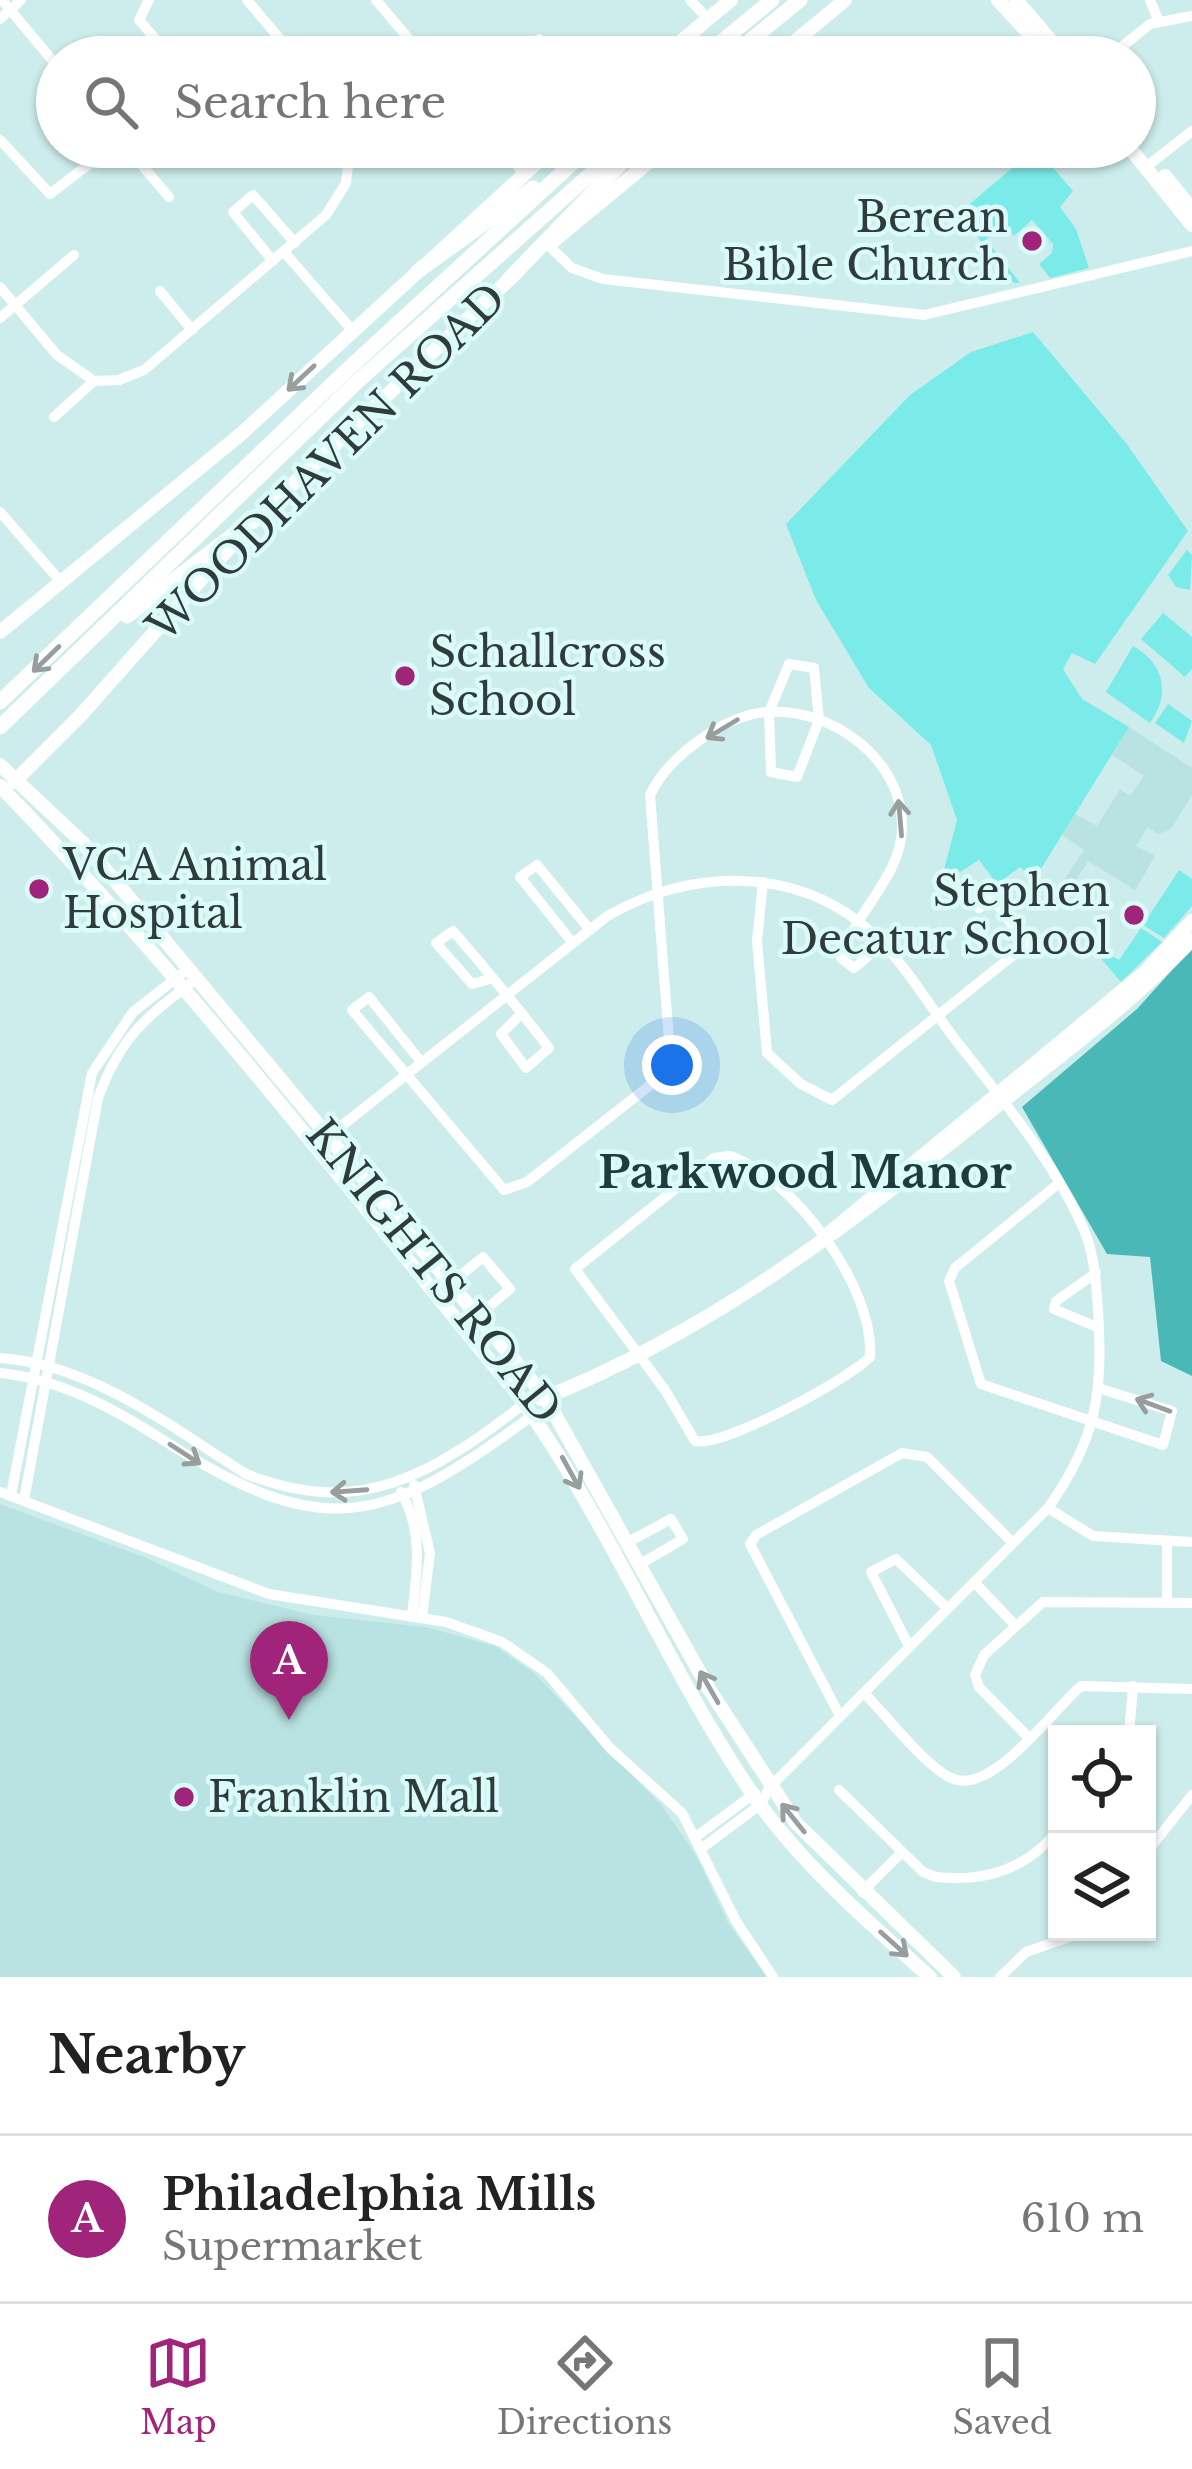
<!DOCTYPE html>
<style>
body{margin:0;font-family:"Libre Baskerville",serif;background:#f2f2f2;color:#222}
.controls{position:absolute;right:36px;bottom:36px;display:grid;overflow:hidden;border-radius:0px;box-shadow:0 3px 9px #0004}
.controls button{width:108px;height:108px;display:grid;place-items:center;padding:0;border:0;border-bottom:3px solid #e0e0e0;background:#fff;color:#222;font:60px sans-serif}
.you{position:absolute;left:672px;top:1065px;width:42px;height:42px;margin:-30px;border:9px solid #fff;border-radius:50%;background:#1a73e8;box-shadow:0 0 0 18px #1a73e833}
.badge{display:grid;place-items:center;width:78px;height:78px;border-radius:50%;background:#a02479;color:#fff;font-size:39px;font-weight:700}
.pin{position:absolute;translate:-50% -99px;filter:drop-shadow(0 3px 6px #0008)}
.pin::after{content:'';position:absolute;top:63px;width:42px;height:36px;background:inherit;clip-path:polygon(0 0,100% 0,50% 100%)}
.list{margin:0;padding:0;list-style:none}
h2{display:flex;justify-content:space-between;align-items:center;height:156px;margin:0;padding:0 48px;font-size:51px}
h2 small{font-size:39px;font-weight:400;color:#767676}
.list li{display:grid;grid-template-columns:78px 1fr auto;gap:36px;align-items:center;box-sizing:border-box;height:168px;padding:0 48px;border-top:3px solid #e0e0e0}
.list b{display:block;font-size:45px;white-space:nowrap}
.list p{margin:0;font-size:39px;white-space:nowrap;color:#767676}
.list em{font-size:39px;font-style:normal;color:#767676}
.icon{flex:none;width:66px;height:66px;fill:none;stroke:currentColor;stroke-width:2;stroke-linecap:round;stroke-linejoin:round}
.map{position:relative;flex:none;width:1192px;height:1977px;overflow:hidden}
.search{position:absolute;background:#fff;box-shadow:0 3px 9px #0004;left:36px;right:36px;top:36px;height:132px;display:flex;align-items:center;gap:30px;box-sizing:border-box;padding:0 42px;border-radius:66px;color:#767676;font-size:45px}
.sheet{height:324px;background:#fff}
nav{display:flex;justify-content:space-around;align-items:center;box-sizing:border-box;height:168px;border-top:3px solid #e0e0e0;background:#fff;font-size:33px;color:#767676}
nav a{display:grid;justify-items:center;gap:6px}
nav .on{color:#a02479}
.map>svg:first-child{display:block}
.built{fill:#b9e3e2}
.green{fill:#7bebe9}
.forest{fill:#4ab8b6}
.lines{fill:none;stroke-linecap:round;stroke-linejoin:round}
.minor{stroke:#fff;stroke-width:10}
.major{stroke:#fff;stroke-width:14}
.highway{stroke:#fff;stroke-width:15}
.oneway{stroke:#979e9d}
.poi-dot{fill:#a02479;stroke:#dafbfa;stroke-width:4.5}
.labels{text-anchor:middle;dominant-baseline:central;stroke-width:9;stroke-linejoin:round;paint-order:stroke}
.poi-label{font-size:42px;fill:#2f3c3b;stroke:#dafbfa;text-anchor:start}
.street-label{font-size:42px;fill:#2f3c3b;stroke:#dafbfa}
.neighbourhood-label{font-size:45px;font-weight:bold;fill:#1f3b3a;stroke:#dafbfa}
</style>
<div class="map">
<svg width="1192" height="1977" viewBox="0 0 1192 1977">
<rect width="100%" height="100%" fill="#cdedec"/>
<g class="built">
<path d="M1129,727L1192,768V795L1171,829L1159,834L1148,827L1136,846L1155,856L1135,890L1088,861L1075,882H1063L1084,850L1062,835L1075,814L1097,826L1120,789L1130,796L1144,776L1112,755Z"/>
<path d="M0,1504L144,1557L218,1592L314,1615L426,1627L495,1646L534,1673L662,1806L697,1857L728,1923L767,1977H0Z"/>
</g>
<g class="green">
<path d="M1036,148L1073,191L1060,207L1076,229L1089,268L1050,278L1039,264L1052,253L1053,244L1032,220L1014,236L1004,226L986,239L1020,283H1014L959,213Z"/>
<path d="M1033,332L1126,443L1188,531L1095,664L1072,653L1063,669L1082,699L1129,727L1034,880L1020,867L997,884L979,860L949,879L942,877L957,820L931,745L869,688L816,600L786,524L910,395L971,352Z"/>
<path d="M1187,550L1192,555L1190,590L1176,587L1168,575Z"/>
<path d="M1163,613L1192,637V669L1185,677L1141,639Z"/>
<path d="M1133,646C1164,663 1171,694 1150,723L1106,692Z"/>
<path d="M1168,704L1192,721L1184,743L1155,723Z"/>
<path d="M1179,870L1192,879V906L1164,938L1143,925Z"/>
<path d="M1141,928L1162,942L1121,982L1097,954L1100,949L1119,960Z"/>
</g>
<path class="forest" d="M1192,948V1376L1161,1361L1150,1257L1107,1254L1022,1107L1137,1009Z"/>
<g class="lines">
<g class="minor">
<path d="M2,0L57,66"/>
<path d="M149,0L139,20L171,57"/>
<path d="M247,0L295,57"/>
<path d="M376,0L424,57"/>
<path d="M690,0L708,19"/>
<path d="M1150,0L1159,22"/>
<path d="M0,19L21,0"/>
<path d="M524,57L539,39"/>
<path d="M1109,57L1150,24L1192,16"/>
<path d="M0,140L50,194L111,147"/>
<path d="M126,147L169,197"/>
<path d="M501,147L523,173"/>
<path d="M1146,167L1192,131"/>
<path d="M549,246L572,268L603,279L924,315L1192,251"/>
<path d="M284,252L352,330"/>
<path d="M273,261L233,212L253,195L295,243"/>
<path d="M0,287L57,355L94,381"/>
<path d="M160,291L192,330"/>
<path d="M0,318L74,255"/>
<path d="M94,381L119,380L144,370L326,215L346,183L350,147"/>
<path d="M54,417L94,381"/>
<path d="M0,512L61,582"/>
<path d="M789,664L814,668L819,720L797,777L771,772L769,712Z"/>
<path d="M763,882L757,941L767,1053L801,1084L832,1100L1026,945L993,898L979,908"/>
<path d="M572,942L520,877L537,865L590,930"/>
<path d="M493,978L472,984L436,943L453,931C486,969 518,1008 549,1048L526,1068L501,1034L522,1013"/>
<path d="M421,1062L369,997L352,1010L504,1190L527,1182L663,1075L670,1053L650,795C668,757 724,715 767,712C831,707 902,759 902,825C903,876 854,912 841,958L854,968L882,945"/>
<path d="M325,1139L606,917C688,868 795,865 870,931C905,962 932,1011 961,1047C1003,1100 1051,1159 1080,1221C1094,1249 1096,1279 1098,1310C1103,1393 1097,1439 1048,1508L769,1788L761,1804L702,1848"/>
<path d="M730,1156C794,1178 875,1288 870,1357C849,1379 722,1448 695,1441L665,1390L575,1269L714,1158Z"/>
<path d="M1058,1184L955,1268L949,1281L981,1384L1163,1445L1172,1411L1101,1389"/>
<path d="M1096,1273L1056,1301L1054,1309L1099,1328"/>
<path d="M450,1284L483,1257L510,1289L478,1316"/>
<path d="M0,1358C91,1364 171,1427 246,1474C362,1520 434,1473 525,1403"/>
<path d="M0,1373C59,1379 111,1407 160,1438C323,1543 382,1527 533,1415"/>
<path d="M414,1485L430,1553L422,1617"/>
<path d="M0,1492L269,1594L446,1622L502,1642L547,1673L610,1748L682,1813L736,1921L773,1977"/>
<path d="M401,1492C424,1532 417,1572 412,1615"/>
<path d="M11,1495L92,1073L133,1012L188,969"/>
<path d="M24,1500L98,1098C121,1036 145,1018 196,979"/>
<path d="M1048,1508L1093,1536L1192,1542"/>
<path d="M630,1541L671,1519L683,1539L642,1563"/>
<path d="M1167,1542V1602"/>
<path d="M974,1582L1014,1624"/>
<path d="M909,1646L871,1572L896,1559L947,1608"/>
<path d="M864,1693C886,1715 924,1765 951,1778C991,1797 1052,1711 1081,1686L1192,1689"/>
<path d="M840,1716L750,1544L756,1535L902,1453L927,1457L1012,1542"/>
<path d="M1129,1734L1133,1686"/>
<path d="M1028,1737L979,1687L975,1675L984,1655L1043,1602L1192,1603"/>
<path d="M839,1790L923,1872L936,1877C985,1882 1027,1869 1057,1831"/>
<path d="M697,1836L755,1793"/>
<path d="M1147,1852L1192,1795"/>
<path d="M862,1892L902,1852"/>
<path d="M1000,1977L1026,1952L1084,1932"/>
</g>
<g class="major">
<path d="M998,0L1050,57"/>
<path d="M1016,0L1065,57"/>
<path d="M662,57L731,0"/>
<path d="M776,57L845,0"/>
<path d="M1129,147L1192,225"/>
<path d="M1165,176L1192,209"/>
<path d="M551,243L667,147"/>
<path d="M253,522L516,273"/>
<path d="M0,632L241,434L554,147"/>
<path d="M0,765L83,843L132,901L545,1397L709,1689L796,1823L954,1977"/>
<path d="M14,782L80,716L238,538"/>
<path d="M0,786C185,977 349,1190 518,1395C608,1520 665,1664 751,1792C800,1863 866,1920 930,1977"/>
<path d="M828,1234L1144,973L1192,921"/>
<path d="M541,1399C714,1331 855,1220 998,1105C1065,1052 1133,1002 1192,940"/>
</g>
<g class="highway">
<path d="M703,57L772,0"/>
<path d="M730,57L800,0"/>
<path d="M418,271L533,188"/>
<path d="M509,279L637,147"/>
<path d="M127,616L258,516"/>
<path d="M0,702L347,370L590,147"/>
<path d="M0,727L358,381L621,147"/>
</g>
</g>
<defs><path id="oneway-shaft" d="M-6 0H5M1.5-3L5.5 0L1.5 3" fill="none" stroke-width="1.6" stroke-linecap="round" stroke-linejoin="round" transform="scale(3)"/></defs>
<g class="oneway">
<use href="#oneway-shaft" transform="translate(301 378) rotate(137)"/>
<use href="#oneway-shaft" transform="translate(46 659) rotate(136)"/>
<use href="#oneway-shaft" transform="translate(722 729) rotate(149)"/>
<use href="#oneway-shaft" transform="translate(900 818) rotate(-95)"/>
<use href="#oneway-shaft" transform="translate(1153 1405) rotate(-160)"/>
<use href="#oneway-shaft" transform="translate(185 1454) rotate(33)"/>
<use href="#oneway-shaft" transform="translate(571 1473) rotate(61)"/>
<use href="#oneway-shaft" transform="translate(349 1491) rotate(176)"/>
<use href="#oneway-shaft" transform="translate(709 1687) rotate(-120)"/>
<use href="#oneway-shaft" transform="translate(793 1818) rotate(-129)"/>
<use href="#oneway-shaft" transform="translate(894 1944) rotate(42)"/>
</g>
<g class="poi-dot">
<circle cx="1032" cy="241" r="12"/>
<circle cx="405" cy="676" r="12"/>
<circle cx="39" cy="889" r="12"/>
<circle cx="1134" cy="915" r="12"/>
<circle cx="184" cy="1797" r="12"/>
</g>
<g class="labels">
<g class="poi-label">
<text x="1008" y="217" text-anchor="end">Berean<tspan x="1008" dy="48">Bible Church</tspan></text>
<text x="429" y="652">Schallcross<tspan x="429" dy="48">School</tspan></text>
<text x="63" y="865">VCA Animal<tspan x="63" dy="48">Hospital</tspan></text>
<text x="1110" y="891" text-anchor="end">Stephen<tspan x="1110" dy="48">Decatur School</tspan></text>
<text x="208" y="1797">Franklin Mall</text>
</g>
<g class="street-label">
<text transform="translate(326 462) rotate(-45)">WOODHAVEN ROAD</text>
<text transform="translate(434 1271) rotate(51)">KNIGHTS ROAD</text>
</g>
<g class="neighbourhood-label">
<text x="805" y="1172">Parkwood Manor</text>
</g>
</g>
</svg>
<div class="controls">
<button><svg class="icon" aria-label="locate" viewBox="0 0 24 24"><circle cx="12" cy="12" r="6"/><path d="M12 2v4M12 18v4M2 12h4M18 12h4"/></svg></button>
<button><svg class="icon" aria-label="layers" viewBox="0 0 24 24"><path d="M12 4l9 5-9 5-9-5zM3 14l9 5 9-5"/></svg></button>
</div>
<div class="you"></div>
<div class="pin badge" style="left:289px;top:1720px">A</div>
<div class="search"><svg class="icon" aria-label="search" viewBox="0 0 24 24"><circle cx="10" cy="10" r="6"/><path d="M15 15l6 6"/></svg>Search here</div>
</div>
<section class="sheet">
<h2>Nearby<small></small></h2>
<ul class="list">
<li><span class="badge">A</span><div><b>Philadelphia Mills</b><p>Supermarket</p></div><em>610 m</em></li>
</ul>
</section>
<nav>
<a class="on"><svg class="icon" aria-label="map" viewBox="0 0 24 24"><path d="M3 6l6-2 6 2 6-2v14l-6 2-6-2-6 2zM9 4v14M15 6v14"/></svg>Map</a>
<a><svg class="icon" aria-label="directions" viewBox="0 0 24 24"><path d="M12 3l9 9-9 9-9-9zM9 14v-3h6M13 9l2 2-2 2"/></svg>Directions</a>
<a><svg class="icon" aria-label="saved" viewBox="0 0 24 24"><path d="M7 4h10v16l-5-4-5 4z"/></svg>Saved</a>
</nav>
